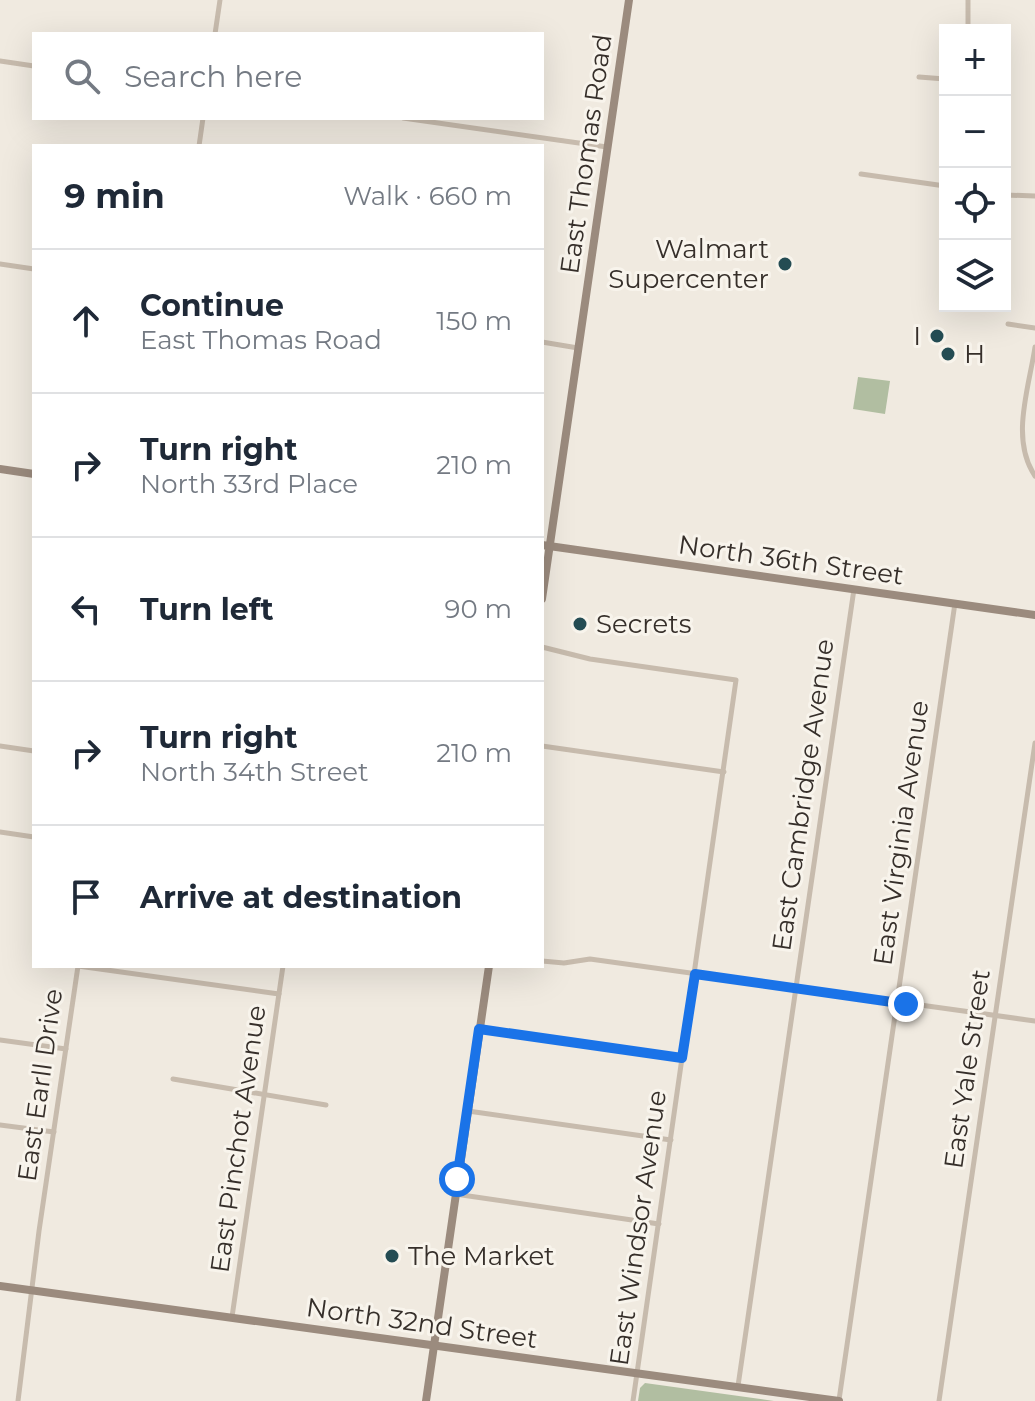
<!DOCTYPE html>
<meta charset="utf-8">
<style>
body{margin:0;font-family:Montserrat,sans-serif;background:#f6f6f7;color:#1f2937}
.controls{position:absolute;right:24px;top:24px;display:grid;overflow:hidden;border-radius:0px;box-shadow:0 8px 32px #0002}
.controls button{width:72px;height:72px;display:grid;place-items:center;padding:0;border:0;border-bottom:2px solid #e0e1e3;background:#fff;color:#1f2937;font:40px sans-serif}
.stop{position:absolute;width:24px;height:24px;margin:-18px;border:6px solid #1a73e8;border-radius:50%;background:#fff}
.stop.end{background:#1a73e8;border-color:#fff;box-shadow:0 2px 8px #0008}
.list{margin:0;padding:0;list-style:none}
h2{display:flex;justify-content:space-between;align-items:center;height:104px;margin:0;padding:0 32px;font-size:34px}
h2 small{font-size:26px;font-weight:400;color:#747a83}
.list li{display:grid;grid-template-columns:52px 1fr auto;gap:24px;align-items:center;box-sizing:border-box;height:144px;padding:0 32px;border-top:2px solid #e0e1e3}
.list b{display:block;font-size:30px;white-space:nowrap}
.list p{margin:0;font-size:26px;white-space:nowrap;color:#747a83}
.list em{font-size:26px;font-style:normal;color:#747a83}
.icon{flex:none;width:44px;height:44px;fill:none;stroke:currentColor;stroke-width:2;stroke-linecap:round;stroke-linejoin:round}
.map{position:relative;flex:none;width:1035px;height:1401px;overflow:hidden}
.search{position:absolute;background:#fff;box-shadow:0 8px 32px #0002;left:32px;top:32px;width:512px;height:88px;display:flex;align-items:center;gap:20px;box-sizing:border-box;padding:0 28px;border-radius:0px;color:#747a83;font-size:30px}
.panel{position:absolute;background:#fff;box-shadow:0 8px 32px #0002;left:32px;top:144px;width:512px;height:824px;border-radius:0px}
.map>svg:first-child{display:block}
.park{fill:#b1bea1}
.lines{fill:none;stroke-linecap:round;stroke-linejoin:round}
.minor{stroke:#c7bbad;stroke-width:5}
.secondary{stroke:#9b8b7e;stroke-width:8}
.route{stroke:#1a73e8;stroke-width:10}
.poi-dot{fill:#244c53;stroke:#f8f4ec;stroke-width:3}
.labels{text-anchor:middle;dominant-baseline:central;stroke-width:6;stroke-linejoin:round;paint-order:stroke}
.street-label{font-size:26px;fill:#362f2a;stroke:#f8f4ec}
.poi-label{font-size:26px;fill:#362f2a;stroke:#f8f4ec;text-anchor:start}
</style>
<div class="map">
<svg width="1035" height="1401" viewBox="0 0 1035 1401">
<rect width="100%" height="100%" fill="#f0eae0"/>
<g class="park">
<path d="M858,377L890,381L885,414L853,409Z"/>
<path d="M645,1383L774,1401H638L640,1388Z"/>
</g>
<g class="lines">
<g class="minor">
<path d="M968,0V30"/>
<path d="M215,34L220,0"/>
<path d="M0,61L34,66"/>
<path d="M919,77L945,79"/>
<path d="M403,118L607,147"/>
<path d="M199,146L203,118"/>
<path d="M861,174L945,186"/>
<path d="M1005,195L1035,196"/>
<path d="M0,264L34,269"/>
<path d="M1008,324L1035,328"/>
<path d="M542,342L578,348"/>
<path d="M1035,347C1029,388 1010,439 1035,476"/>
<path d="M542,647L590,659L736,680L633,1401"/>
<path d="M0,746L34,751"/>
<path d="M542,746L724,772"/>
<path d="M0,832L34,837"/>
<path d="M542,961L564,963L590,959L1035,1021"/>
<path d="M78,966L279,994"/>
<path d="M479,1029L682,1058"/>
<path d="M0,1040L66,1049"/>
<path d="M173,1079L326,1105"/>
<path d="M468,1111L671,1140"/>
<path d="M0,1125L54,1132"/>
<path d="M455,1194L659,1224"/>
<path d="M232,1317L283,966"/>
<path d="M738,1386L854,589"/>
<path d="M839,1400L955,603"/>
<path d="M18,1401L39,1231L78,966"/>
<path d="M939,1401L1035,743"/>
</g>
<g class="secondary">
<path d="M0,469L34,474"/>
<path d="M542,545L1035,615"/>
<path d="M542,599L629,0"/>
<path d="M0,1286L839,1401"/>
<path d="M426,1401L489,966"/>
</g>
</g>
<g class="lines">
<path class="route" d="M457,1179L479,1029L682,1058L695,974L906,1004"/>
</g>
<g class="poi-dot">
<circle cx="785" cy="264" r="8"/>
<circle cx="937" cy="336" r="8"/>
<circle cx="948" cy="354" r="8"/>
<circle cx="580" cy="624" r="8"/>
<circle cx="392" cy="1256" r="8"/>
</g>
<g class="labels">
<g class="street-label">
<text transform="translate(586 154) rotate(-82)">East Thomas Road</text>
<text transform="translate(791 560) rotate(8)">North 36th Street</text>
<text transform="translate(803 795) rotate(-82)">East Cambridge Avenue</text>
<text transform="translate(901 833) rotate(-82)">East Virginia Avenue</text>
<text transform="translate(967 1069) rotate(-82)">East Yale Street</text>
<text transform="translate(40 1085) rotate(-82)">East Earll Drive</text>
<text transform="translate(238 1139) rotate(-82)">East Pinchot Avenue</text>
<text transform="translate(638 1228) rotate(-82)">East Windsor Avenue</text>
<text transform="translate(422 1323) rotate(8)">North 32nd Street</text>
</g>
<g class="poi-label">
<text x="769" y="249" text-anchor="end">Walmart<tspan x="769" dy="30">Supercenter</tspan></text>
<text x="921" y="336" text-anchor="end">I</text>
<text x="964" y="354">H</text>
<text x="596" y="624">Secrets</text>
<text x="408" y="1256">The Market</text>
</g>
</g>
</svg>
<div class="controls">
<button>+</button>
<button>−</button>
<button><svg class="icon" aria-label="locate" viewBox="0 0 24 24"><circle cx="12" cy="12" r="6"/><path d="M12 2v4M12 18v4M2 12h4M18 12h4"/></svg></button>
<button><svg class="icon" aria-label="layers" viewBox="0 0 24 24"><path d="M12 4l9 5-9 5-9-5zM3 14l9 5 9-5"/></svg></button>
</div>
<div class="stop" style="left:457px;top:1179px"></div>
<div class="stop end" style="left:906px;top:1004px"></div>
<div class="search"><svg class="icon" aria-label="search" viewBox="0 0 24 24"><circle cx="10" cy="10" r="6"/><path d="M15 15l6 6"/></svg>Search here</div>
<section class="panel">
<h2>9 min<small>Walk · 660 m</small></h2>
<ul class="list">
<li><svg class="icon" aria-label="ahead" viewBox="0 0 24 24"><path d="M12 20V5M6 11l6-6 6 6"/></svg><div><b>Continue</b><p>East Thomas Road</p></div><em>150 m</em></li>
<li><svg class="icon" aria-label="right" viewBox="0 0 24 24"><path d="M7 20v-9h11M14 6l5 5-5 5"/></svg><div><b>Turn right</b><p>North 33rd Place</p></div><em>210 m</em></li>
<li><svg class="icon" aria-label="left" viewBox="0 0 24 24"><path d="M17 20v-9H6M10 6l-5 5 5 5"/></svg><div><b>Turn left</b></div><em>90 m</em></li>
<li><svg class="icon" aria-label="right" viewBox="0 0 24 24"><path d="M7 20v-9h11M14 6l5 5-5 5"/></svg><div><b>Turn right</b><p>North 34th Street</p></div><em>210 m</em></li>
<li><svg class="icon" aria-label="arrive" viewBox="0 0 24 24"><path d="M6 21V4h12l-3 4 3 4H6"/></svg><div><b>Arrive at destination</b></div></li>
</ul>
</section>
</div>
